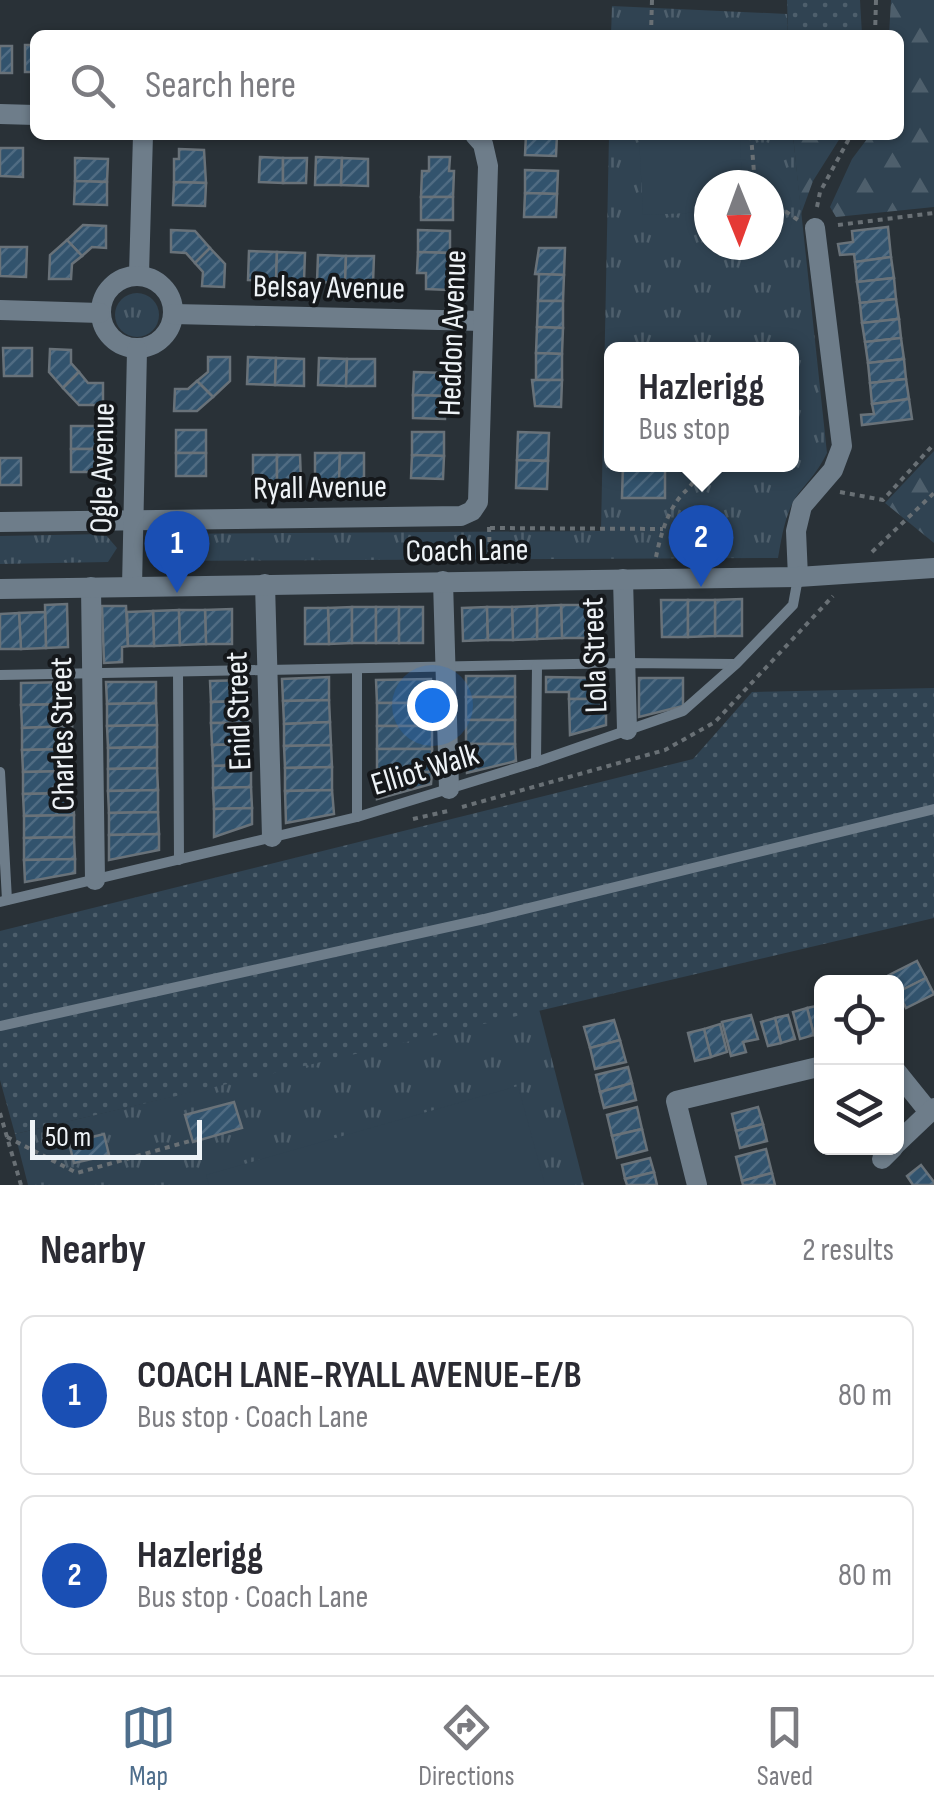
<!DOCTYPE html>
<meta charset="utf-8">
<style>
body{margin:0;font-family:"Sofia Sans Condensed",sans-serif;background:#f2f2f3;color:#2b2b33}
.controls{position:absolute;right:30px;bottom:30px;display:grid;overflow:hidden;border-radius:15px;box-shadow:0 2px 8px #0004}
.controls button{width:90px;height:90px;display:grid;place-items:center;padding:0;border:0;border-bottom:2px solid #e1e1e2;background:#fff;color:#2b2b33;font:50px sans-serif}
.compass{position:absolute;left:694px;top:170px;width:90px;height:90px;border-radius:50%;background:#fff;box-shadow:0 2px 8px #0004;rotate:179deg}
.scale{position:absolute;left:30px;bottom:25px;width:172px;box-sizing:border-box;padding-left:10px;border:5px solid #eef3f7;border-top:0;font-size:28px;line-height:35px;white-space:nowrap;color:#eef3f7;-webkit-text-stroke:8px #15181b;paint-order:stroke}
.you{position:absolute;left:432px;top:705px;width:35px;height:35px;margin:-25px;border:8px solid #fff;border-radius:50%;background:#1a73e8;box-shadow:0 0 0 15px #1a73e833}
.badge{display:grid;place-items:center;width:65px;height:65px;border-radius:50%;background:#4e6e8c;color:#fff;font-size:32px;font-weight:700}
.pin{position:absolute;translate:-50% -82px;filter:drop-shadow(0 2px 5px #0008)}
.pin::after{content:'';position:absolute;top:52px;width:35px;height:30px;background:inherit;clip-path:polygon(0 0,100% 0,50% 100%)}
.popup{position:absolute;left:604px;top:342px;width:195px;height:130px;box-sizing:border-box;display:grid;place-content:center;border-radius:15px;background:#fff;filter:drop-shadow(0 2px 8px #0005);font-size:32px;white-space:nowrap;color:#7c7c81}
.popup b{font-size:38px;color:#2b2b33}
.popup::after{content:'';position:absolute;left:50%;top:100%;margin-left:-20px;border:20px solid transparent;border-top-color:#fff}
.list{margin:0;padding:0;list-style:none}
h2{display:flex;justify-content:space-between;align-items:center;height:130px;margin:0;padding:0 40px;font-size:42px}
h2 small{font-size:32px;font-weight:400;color:#7c7c81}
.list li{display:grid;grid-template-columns:65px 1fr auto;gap:30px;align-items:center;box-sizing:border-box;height:160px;margin:0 20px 20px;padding:0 20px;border:2px solid #e1e1e2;border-radius:15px}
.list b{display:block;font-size:38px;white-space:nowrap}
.list p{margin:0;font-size:32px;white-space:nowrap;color:#7c7c81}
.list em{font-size:32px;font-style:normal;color:#7c7c81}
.icon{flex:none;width:55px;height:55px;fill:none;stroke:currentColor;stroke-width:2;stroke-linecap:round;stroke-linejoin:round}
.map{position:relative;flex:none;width:934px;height:1185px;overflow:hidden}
.search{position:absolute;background:#fff;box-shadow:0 2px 8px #0004;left:30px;right:30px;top:30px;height:110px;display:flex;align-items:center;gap:25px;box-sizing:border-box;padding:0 35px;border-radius:15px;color:#7c7c81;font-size:38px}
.sheet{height:490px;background:#fff}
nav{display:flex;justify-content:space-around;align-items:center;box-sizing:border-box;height:140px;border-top:2px solid #e1e1e2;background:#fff;font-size:28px;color:#7c7c81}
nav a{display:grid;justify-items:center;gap:5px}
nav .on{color:#4e6e8c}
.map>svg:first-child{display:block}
.grass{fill:url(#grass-tufts);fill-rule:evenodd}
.forest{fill:url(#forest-firs)}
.garden{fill:url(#garden-dots)}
.pitch{fill:#304352}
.building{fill:url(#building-hatch);stroke:#697279;stroke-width:2.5}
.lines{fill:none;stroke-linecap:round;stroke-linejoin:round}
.path{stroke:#697075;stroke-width:4;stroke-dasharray:5 5;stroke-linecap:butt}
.service{stroke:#6e7d8a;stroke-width:10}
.minor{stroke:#6e7d8a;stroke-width:20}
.tertiary{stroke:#6e7d8a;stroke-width:20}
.labels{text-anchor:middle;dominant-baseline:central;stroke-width:8;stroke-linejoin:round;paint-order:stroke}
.street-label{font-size:32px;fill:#eef3f7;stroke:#15181b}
</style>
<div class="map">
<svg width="934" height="1185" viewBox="0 0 934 1185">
<defs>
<pattern id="grass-tufts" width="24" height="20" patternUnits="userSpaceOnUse" patternTransform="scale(2.5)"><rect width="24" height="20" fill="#304352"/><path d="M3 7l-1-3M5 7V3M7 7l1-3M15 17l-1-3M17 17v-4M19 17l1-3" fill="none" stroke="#4e5f6c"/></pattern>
<pattern id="forest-firs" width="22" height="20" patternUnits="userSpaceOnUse" patternTransform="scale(2.5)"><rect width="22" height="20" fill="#304352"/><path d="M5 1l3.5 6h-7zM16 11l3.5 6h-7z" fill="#4e5f6c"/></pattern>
<pattern id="garden-dots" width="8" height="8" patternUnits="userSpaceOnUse" patternTransform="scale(2.5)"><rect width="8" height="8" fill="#304352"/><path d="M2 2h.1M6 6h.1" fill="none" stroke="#4e5f6c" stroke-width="1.8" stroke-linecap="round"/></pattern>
<pattern id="building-hatch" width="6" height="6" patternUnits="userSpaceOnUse" patternTransform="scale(2.5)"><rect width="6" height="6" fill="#32536d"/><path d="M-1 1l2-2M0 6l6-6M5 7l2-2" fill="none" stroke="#506c83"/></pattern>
</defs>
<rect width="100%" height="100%" fill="#293137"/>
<g class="grass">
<path d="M612,6L787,14L788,35H611Z"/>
<path d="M609,135H793L827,453C818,471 810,479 798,494C785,513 782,536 778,558L160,561L149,548L156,534L601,531ZM709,185H769V245H709ZM611,350H791V464H611Z"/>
<circle cx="137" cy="315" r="22"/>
<path d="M105,534L117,548L108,562L0,564V536Z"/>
<path d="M539,1009L584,1185H28L15,1134Z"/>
</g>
<g class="forest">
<path d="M891,0H934V207L836,217L830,207L852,159L870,135H899V35H889Z"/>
<path d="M793,135H842L813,181L801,214Z"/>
<path d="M934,451V543L885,503Z"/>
</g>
<g class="garden">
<path d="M787,0H860L862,35H788Z"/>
<path d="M934,688V918L15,1134L0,1080V931L693,759L752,692Z"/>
</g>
<g class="pitch">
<path d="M639,135H740L742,185H709V212L643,215Z"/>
<path d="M518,1086L545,1185H209L206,1175Z"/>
</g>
<g class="building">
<rect x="25" y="45" width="10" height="27"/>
<rect x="0" y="46" width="12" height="27"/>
<path d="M526,135H557L556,156L525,155Z"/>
<path d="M0,148H23V177L0,176Z"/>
<path d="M179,149L204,150L206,183L174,182V159H179Z"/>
<path d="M260,157L283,158V183L259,182Z"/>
<path d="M316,157L342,158L341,185H315Z"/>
<path d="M429,157H450L449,171H454L453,197H421L422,171H429Z"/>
<path d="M75,158L108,159L107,182L75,181Z"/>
<path d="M283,158H307L306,183H283Z"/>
<path d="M342,158L368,159V186L341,185Z"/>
<path d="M525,170L558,171L557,194L525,193Z"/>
<path d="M75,181L107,182V205L74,204Z"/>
<path d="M174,182L206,183L205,206L173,205Z"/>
<path d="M525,193L557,194L556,217H524Z"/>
<rect x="421" y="197" width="32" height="23"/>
<path d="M83,225L106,226V248L92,247L82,256L67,240Z"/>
<path d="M888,227L891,257L855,262L854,254L840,255L838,244L853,242L852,231Z"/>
<path d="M171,230L195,231L210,248L195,263L186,253L171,252Z"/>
<path d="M418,230L450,231V253L418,252Z"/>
<path d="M67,240L82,256L72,264L71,279H49L50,255Z"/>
<path d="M0,247H27L26,277L0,276Z"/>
<path d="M210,248L225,264L224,287L202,286L203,272L195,263Z"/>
<path d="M539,248H565L564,275L535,274Z"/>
<path d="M249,251L277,252L276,281L248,280Z"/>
<path d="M277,252L305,253L304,281H276Z"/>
<path d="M418,252L450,253L449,290L426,289V273H417Z"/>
<path d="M318,255L346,256L345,283L317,282Z"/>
<path d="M346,256H374L373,283H345Z"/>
<path d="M891,257L894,278L857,282L855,262Z"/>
<path d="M539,274L564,275L563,301H538Z"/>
<path d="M894,278L896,299L860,303L857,282Z"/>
<path d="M896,299L899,319L862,323L860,303Z"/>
<path d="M538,301H563V328L537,327Z"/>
<path d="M899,319L901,338L865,342L862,323Z"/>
<path d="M537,327L563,328L562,354L536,353Z"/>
<path d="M901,338L904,359L868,363L865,342Z"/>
<path d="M3,348H32V376H4Z"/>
<path d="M50,349L71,350V363L79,372L63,388L49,372Z"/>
<path d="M536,353L562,354V380H536Z"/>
<path d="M208,357H230V381L213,397L197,381L208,372Z"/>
<path d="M248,357L276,358L275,385L247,384Z"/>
<path d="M276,358L304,359V386L275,385Z"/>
<path d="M319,358L347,359L346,386L318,385Z"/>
<path d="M347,359H375V386H346Z"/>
<path d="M904,359L906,379L870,383L868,363Z"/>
<path d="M79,372L88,383H103V405H79L63,388Z"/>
<path d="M414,372L446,373L445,396L413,395Z"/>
<path d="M906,379L909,399L872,404L870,383Z"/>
<path d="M532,380H562L561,407L535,406Z"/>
<path d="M197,381L213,397L197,411H174L175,389H188Z"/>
<path d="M413,395L445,396V419L413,418Z"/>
<path d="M909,399L912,419L862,425L861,415L874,414L872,404Z"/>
<rect x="71" y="426" width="30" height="23"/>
<rect x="176" y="430" width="30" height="23"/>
<path d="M412,432H444V456L412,455Z"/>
<path d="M518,432L549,433L548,461L517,460Z"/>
<rect x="71" y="449" width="30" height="23"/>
<rect x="176" y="453" width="30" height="23"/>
<path d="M315,453H340L339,481H315Z"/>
<path d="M340,453H364V482L339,481Z"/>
<rect x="253" y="455" width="24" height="27"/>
<path d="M277,455H300L301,482H277Z"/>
<path d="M412,455L444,456L443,479L411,478Z"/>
<rect x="0" y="458" width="21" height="27"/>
<path d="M517,460L548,461L547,489L516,488Z"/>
<path d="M623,464H656V469H665V498H622Z"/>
<path d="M742,599V636H715V600Z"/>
<path d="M661,600H688V637H662Z"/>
<path d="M688,600H715V636L688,637Z"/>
<path d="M67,604L68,647L46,648L45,605Z"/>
<path d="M561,605H586L587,638H562Z"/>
<path d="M561,605L562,638L537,639V606Z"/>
<path d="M102,606H126L128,646L122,647V662L104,663Z"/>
<path d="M537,606V639L513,640L512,607Z"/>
<path d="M352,607V643L329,644L328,608Z"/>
<rect x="352" y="607" width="24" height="36"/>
<rect x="376" y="607" width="23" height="36"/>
<rect x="399" y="607" width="24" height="36"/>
<path d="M487,607L488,640L463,641L462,608Z"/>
<path d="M487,607H512L513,640H488Z"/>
<path d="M305,608H328L329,644H305Z"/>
<path d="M232,609V644H206L205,610Z"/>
<path d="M179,610L180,645L154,646L153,611Z"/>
<path d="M179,610H205L206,644L180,645Z"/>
<path d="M153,611L154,646H128L127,612Z"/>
<path d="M45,612L46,648L21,649L19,613Z"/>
<path d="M19,613L21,649H0V614Z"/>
<rect x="466" y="676" width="49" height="21"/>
<path d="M329,677V700L283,701L282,679Z"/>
<path d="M546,677L606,678V699H569V692H546Z"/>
<path d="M639,678H683V706L639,717Z"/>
<path d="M431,679V703H377L376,680Z"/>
<path d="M248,680L249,701L211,702L210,681Z"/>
<path d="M71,682V704L21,705V683Z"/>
<path d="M106,682H156V703L107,704Z"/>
<rect x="466" y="697" width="49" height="23"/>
<path d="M569,699H606V725L570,735Z"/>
<path d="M329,700L330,722L284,724L283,701Z"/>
<path d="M249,701L250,723H211V702Z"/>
<path d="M156,703L157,725L107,726V704Z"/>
<path d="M377,703H431L432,726H377Z"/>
<path d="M71,704L72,726L22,728L21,705Z"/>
<rect x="466" y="720" width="49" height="24"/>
<path d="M330,722L331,745L284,746V724Z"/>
<path d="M211,723H250V744L212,745Z"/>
<path d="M157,725V747L108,748L107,726Z"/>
<path d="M72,726V749L22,750V728Z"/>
<rect x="377" y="726" width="55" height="23"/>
<path d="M250,744L251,765L213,766L212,745Z"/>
<path d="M466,744H515L516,761L467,773Z"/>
<path d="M331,745L332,767L285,768L284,746Z"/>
<path d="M157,747V768L108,769V748Z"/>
<path d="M72,749L73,771L23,772L22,750Z"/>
<rect x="377" y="749" width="55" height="23"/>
<path d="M251,765V787L213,788V766Z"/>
<path d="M332,767V790L285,791V768Z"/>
<path d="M157,768L158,790L108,791V769Z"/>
<path d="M73,771V793L23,794V772Z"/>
<path d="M377,772H432L431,784L377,799Z"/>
<path d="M251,787L252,808L214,809L213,788Z"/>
<path d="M158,790V812L109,813L108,791Z"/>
<path d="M332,790L334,814L286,823L285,791Z"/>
<path d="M73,793L74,815L24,816L23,794Z"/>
<path d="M252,808V824L214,837V809Z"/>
<path d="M158,812L159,834L109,835V813Z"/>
<path d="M74,815V837L24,838V816Z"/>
<path d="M159,834V850L109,860V835Z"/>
<path d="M74,837L75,859L24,860V838Z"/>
<path d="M75,859V873L25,882L24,860Z"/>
<path d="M917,961L926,978L898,992L896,982L889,975Z"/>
<path d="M926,978L934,994L906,1008L898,992Z"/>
<path d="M821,1005L822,1034L814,1035L807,1008Z"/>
<path d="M807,1008L814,1035L800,1039L793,1012Z"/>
<path d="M751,1015L758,1039L743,1042L746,1052L731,1056L722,1022Z"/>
<path d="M788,1015L795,1039L781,1043L775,1018Z"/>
<path d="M775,1018L781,1043L768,1046L761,1022Z"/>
<path d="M614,1020L620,1040L590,1048L584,1027Z"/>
<path d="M720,1024L727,1052L711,1057L704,1029Z"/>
<path d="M704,1029L711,1057L695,1061L688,1033Z"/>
<path d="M620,1040L626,1062L595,1069L590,1048Z"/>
<path d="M628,1067L632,1083L600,1092L596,1075Z"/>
<path d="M632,1083L636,1100L604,1108L600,1092Z"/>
<path d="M234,1102L242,1128L193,1142L185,1115Z"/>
<path d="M637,1107L642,1129L612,1136L607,1115Z"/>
<path d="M758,1107L763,1124L736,1131L732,1114Z"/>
<path d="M763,1124L767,1141L740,1148L736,1131Z"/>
<path d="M642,1129L647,1150L617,1158L612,1136Z"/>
<path d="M104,1134L109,1155L74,1163L69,1143Z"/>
<path d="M766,1149L772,1173L742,1181L736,1157Z"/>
<path d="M650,1158L654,1172L625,1179L622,1165Z"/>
<path d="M921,1165L934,1182V1185H913L907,1176Z"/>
<path d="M654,1172L657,1185H627L625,1179Z"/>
<path d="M772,1173L775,1185H743L742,1181Z"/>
</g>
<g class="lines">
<g class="path">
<path d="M652,0L651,34L675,35"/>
<path d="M875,35L876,0"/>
<path d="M751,135L755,185"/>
<path d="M769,200L798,220"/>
<path d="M817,207L820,192L851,135"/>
<path d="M838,225L934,213"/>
<path d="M840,492L883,500L934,444"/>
<path d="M489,527L490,562"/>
<path d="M490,528L663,529"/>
<path d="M872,552L934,493"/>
<path d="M656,557C660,537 667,513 680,497C691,485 697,481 701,464"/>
<path d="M462,807L665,750L715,722L833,596"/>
<path d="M413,819L448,811"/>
<path d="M0,1113L21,1185"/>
<path d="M7,1137L77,1173L190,1141"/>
</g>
<g class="service">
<path d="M357,669V817"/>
<path d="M178,672L179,860"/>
<path d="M0,675L626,663L735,664"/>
<path d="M536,762L537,665"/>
<path d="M0,772L7,900"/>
<path d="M0,902L357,817L536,762L683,711L736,664L793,605L798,578"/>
<path d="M0,1026L484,919L934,809"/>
</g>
<g class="minor">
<path d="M0,114L35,115"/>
<path d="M139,274L143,135"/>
<circle cx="137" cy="312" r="36"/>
<path d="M0,310L100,313"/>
<path d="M173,314L483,321"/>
<path d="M0,522L461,516L472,511L478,502L488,166L483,144L475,135"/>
<path d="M798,577L796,531L802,506L833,470L842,446L815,228"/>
<path d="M623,579L627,730"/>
<path d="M443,581L449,789"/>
<path d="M265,584L272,837"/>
<path d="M91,587L95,880"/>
<path d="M132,587L137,350"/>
<path d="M896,1071L929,1112"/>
<path d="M896,1144L934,1108"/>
<path d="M882,1159L893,1148"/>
<path d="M697,1185L676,1101L822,1066"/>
</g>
<path class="tertiary" d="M0,589L798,577L934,568"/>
</g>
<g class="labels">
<g class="street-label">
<text transform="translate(329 288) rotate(1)">Belsay Avenue</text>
<text transform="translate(453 333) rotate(-88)">Heddon Avenue</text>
<text transform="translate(103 468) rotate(-89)">Ogle Avenue</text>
<text transform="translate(320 488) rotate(-1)">Ryall Avenue</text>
<text transform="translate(467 551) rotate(-1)">Coach Lane</text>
<text transform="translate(595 655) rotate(-92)">Lola Street</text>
<text transform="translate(239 711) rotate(-92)">Enid Street</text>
<text transform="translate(63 734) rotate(-91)">Charles Street</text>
<text transform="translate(425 770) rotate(-17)">Elliot Walk</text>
</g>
</g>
</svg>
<div class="controls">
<button><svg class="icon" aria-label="locate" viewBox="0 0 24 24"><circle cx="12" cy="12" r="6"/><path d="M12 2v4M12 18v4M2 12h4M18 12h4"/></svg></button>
<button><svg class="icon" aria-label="layers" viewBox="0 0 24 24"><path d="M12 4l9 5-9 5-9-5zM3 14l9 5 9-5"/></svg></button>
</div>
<svg class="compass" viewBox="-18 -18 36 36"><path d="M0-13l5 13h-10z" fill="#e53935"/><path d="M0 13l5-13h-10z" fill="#7c7c81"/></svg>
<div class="scale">50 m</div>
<div class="you"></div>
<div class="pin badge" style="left:177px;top:593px;background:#1a4fb4">1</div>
<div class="pin badge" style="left:701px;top:587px;background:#1a4fb4">2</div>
<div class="popup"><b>Hazlerigg</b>Bus stop</div>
<div class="search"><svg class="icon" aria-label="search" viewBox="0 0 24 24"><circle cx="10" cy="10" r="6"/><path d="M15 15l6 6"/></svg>Search here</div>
</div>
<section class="sheet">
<h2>Nearby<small>2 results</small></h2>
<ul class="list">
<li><span class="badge" style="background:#1a4fb4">1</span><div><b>COACH LANE-RYALL AVENUE-E/B</b><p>Bus stop · Coach Lane</p></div><em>80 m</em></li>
<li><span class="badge" style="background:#1a4fb4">2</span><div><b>Hazlerigg</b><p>Bus stop · Coach Lane</p></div><em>80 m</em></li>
</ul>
</section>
<nav>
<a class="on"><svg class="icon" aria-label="map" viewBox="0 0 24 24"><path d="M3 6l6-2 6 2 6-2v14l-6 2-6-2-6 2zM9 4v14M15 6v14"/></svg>Map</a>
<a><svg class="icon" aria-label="directions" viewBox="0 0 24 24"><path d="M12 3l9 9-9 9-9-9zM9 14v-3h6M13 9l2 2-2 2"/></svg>Directions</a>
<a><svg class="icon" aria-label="saved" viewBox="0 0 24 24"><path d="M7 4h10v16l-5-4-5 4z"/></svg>Saved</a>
</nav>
